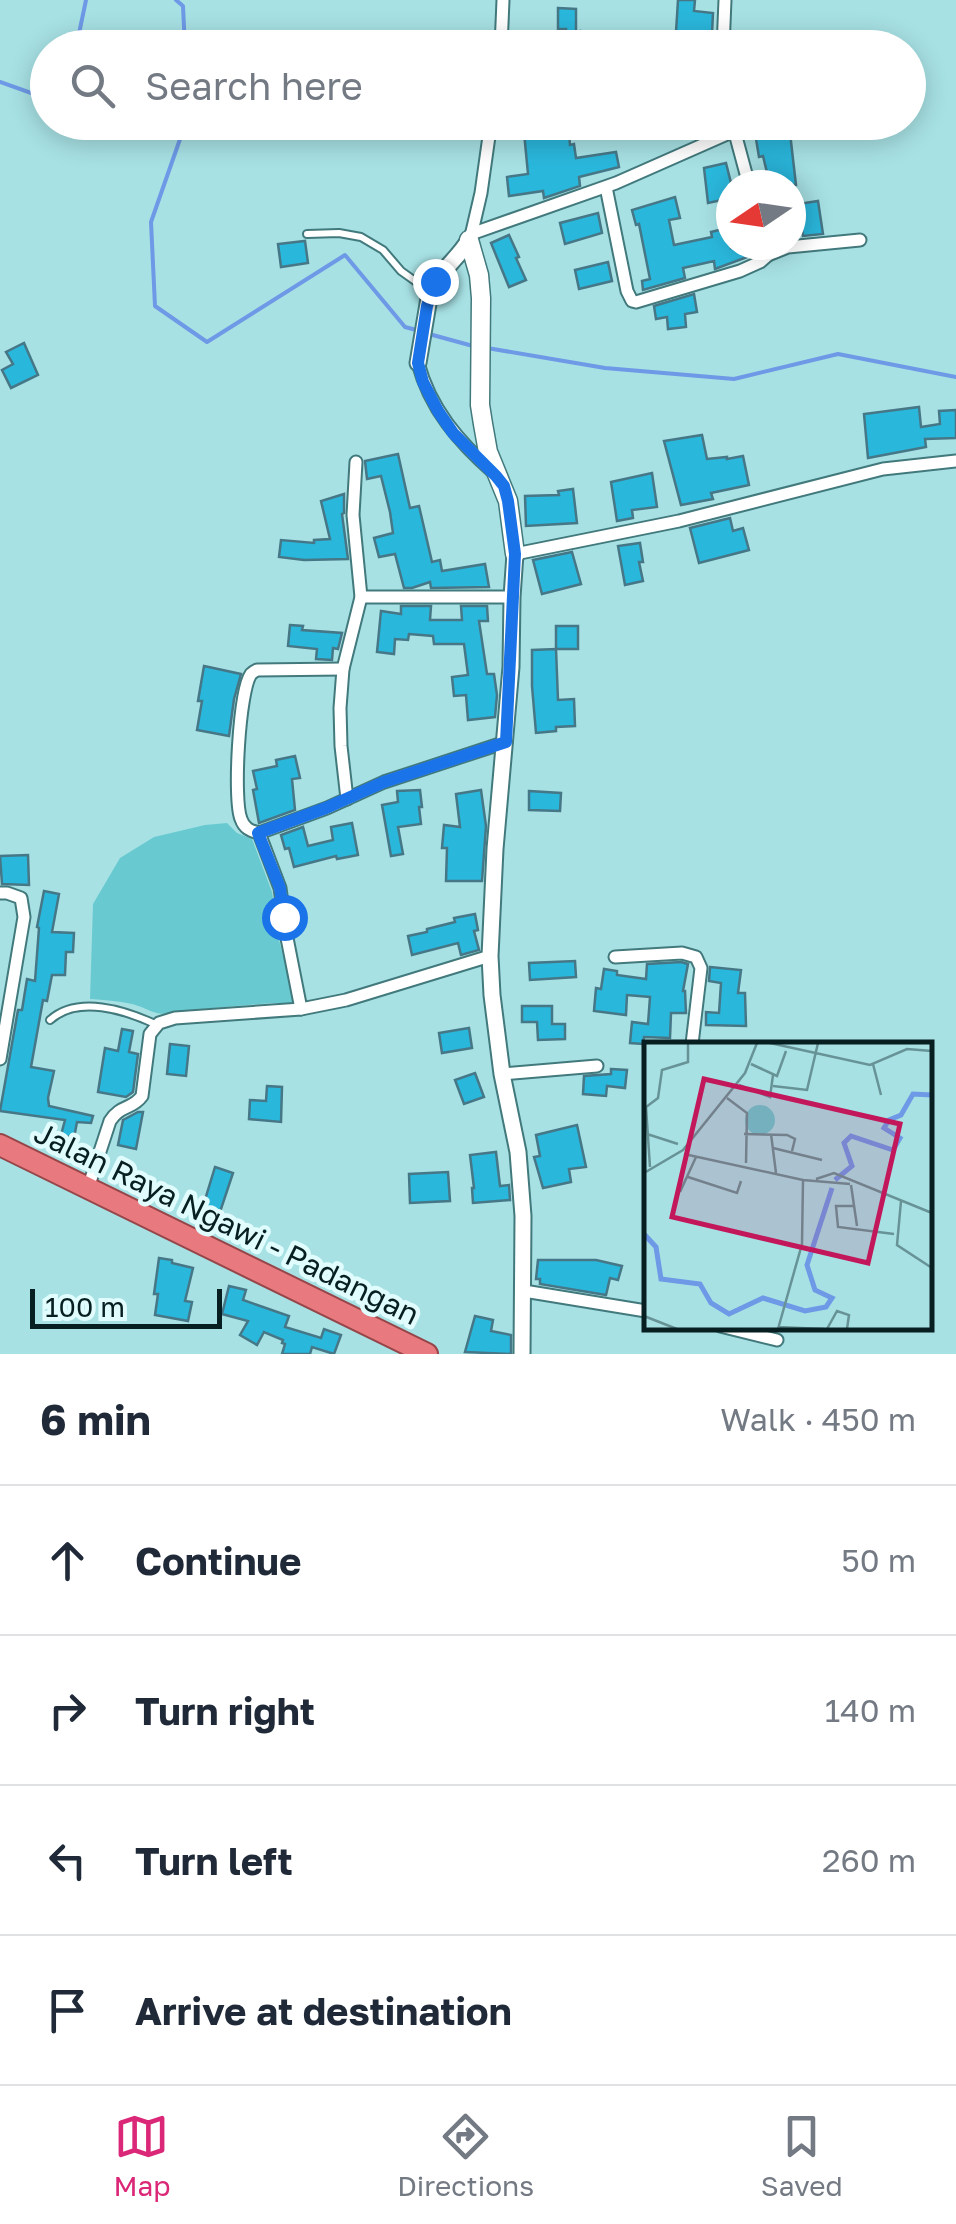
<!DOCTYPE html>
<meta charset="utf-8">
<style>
body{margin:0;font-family:"Golos Text",sans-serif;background:#f2f2f3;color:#1f2937}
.compass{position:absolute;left:716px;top:170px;width:90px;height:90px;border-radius:50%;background:#fff;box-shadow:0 5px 25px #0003;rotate:257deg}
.scale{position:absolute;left:30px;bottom:25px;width:192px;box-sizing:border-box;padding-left:10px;border:5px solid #081f21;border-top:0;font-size:28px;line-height:35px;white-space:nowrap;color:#081f21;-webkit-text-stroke:8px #e0fcfd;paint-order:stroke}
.stop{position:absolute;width:30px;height:30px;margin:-22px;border:8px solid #1a73e8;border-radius:50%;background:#fff}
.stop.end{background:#1a73e8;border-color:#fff;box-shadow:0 2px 10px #0008}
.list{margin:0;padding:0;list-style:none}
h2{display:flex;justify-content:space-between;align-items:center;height:130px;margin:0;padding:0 40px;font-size:42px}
h2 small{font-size:32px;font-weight:400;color:#747a83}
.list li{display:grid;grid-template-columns:65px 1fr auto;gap:30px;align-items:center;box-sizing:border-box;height:150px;padding:0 40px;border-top:2px solid #e0e1e3}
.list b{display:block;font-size:38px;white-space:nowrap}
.list em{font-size:32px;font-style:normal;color:#747a83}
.icon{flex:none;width:55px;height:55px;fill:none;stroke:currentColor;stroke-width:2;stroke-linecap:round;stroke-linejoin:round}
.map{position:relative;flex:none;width:956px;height:1354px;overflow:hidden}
.search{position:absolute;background:#fff;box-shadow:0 5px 25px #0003;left:30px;right:30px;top:30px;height:110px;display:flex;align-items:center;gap:25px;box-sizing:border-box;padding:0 35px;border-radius:55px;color:#747a83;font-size:38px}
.sheet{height:730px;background:#fff}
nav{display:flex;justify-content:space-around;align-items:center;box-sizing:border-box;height:140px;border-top:2px solid #e0e1e3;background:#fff;font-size:28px;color:#747a83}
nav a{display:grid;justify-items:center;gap:5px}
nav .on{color:#db2777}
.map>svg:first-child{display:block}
.green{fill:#68cad0}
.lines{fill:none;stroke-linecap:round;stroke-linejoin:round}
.stream{stroke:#6d99e6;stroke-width:4}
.building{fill:#2ab7dc;stroke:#467787;stroke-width:2.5}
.service-casing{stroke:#42797c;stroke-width:10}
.minor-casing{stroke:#42797c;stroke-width:15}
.tertiary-casing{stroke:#42797c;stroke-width:19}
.secondary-casing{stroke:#42797c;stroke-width:21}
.trunk-casing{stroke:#964549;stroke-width:24}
.service{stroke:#fff;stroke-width:6}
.minor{stroke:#fff;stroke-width:11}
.tertiary{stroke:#fff;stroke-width:15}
.secondary{stroke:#fff;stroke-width:18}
.trunk{stroke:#e87a7f;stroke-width:20}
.route{stroke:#1a73e8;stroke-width:12}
.labels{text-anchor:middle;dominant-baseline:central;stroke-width:9;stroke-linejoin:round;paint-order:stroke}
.street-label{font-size:30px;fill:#081f21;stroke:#e0fcfd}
.inset-river{fill:none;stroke:#6d99e6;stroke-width:5}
.inset-road{fill:none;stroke:#679396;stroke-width:2.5}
.view{fill:#c2185b;fill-opacity:0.15;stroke:#c2185b;stroke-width:5}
.inset-edge{fill:none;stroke:#081f21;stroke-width:5}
</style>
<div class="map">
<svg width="956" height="1354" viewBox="0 0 956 1354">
<rect width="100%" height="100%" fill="#a7e1e4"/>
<path class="green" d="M227,823L237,833L252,839L272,892L279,940L295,1003H271L180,1011C154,1018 154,1010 132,1004C118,1001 104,1000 90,999L93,904L120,858L154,837L205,825Z"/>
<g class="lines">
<g class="stream">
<path d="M176,0L183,6L185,48"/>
<path d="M76,48L86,0"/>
<path d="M0,82L48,99"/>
<path d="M186,122L151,222L155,306L207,342L345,255L405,327L420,331"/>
<path d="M429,334L473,346"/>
<path d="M487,348L605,368L734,379L838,354L956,377"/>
</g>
</g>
<g class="building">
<path d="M678,0H695L694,11L713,13L712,34L676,32Z"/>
<path d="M558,8L576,9V32L580,31L582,48H568L566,29H558Z"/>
<path d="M523,122H568L570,145L574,144L576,158L616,152L619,167L579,177L580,186L544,198L543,191L509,196L507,177L528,174Z"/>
<path d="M790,133L796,185H770L763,156L759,157L756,139Z"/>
<path d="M726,163L731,183V198L708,203L704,168Z"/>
<path d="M675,197L680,218L669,220L674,245L712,237L711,232L731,227V248L748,245L750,256L715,269L714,261L683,268L685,278L643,290L642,281L650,279L639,224L636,225L632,210Z"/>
<path d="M818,201L823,234L803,236L798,204Z"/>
<path d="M598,213L602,233L565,244L560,223Z"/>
<path d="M509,235L519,257L516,258L526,280L509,287L491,243Z"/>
<path d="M305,241L308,263L281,267L278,244Z"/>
<path d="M608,262L612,281L579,289L575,270Z"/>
<path d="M694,294L697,312L685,314L686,327L668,329L667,317L656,319L654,306Z"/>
<path d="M24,343L38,375L11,388L2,370L13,364L6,352Z"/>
<path d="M919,407L921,427L940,424L939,411L956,410V438L925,439L926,447L868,458L864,414Z"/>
<path d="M702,435L707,459L727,457V459L743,456L749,485L711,493L713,499L681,505L664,441Z"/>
<path d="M398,454L410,508L419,506L432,562L440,560L442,571L485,564L489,587L431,588L430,582L412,588H404L395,554L379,557L374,538L393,533L390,512L381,476L367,479L365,461Z"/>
<path d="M652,473L657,507L632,510L633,518L617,521L611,482Z"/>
<path d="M573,489L577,523L526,526L525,496L559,495L558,491Z"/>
<path d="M344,494V513L342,514L348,559L304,560L279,557L281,540L314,543V540L330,539L321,501Z"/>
<path d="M730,518L733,531L743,528L749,550L699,563L690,528Z"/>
<path d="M640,543L643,562H639L643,581L625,585L618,546Z"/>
<path d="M572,552L581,584L542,594L533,560Z"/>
<path d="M401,606H431L430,620H462L461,606H487L488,621H479L487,674H494L497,695L495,717L468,720L466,695L454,696L452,677L468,675L464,644H434L433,636L409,634L408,640L395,639L394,654L377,652L381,611L401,614Z"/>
<path d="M290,625L303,626L302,630L342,633L338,649L333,648L332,660L316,659L317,649L288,646Z"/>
<rect x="556" y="626" width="22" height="23"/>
<path d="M556,649L558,700L574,699L575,726L556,727V731L536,733L532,686V650Z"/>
<path d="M204,666L241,674L234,699L229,736L197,730L202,701H198Z"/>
<path d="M295,756L300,778L292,779L295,810L259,823L253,790L257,789L253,771L277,766L276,760Z"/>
<path d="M420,790L422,807H419L421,824L398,827L403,854L391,856L382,805L398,802L397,791Z"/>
<path d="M481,790L486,826L482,881H446L447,848H442L444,825L460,827L456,794Z"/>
<path d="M529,791L561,793L560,811L529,810Z"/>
<path d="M352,823L358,855L337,859L336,856L294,867L289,848L285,849L281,835L303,827L308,846L333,840L331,827Z"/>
<path d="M28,855L29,885L2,884L0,856Z"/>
<path d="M44,891L59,894L52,932L74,933L73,952H66L65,975H52L47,1001L43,1000L31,1067L54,1071L48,1098L49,1106L93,1116L91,1123L77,1122L74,1138L61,1135L65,1120L0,1111L18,1010H22L27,979L35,981L39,928L37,927Z"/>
<path d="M475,914L478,930L474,931L479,950L461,955L458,943L412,955L408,936L427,932V929L455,922L454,918Z"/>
<path d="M575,961L576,977L530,980L529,963Z"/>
<path d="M681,962L688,964L683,991H685L686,1013H671L670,1038L644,1037L643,1044L630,1043L632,1022L648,1024L650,997L627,995L626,1015L594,1011L596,988L601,989L604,969L617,971V975L646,979L647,964Z"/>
<path d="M710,967L741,970L738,993H745L746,1026L706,1025V1012L719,1013L721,983L709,981Z"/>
<path d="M522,1006H552V1024H565V1039L538,1040L537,1022H522Z"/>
<path d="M469,1028L472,1048L442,1053L439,1033Z"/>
<path d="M122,1029L133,1031L129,1052L138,1054L133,1092L126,1097L98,1092L105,1048L118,1051Z"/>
<path d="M170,1044L189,1046L186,1076L167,1074Z"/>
<path d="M611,1069L627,1070L625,1088L607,1086L606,1096L583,1094L584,1076L611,1074Z"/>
<path d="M475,1073L484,1097L464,1104L455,1080Z"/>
<path d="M267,1086L282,1087L281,1122L249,1119L250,1100L266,1101Z"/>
<path d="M138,1112H143L136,1149L118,1145L123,1120Z"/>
<path d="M577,1125L586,1167L569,1169L571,1182L543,1188L534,1157L540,1156L536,1135Z"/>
<path d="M496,1152L500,1186L509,1185L510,1200L473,1203L472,1188H474L470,1155Z"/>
<path d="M215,1167L233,1173L218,1218L201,1213Z"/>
<path d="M448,1172L450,1201L410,1203L409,1174Z"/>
<path d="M159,1258L172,1260V1263L193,1268L185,1301L192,1302L188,1321L155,1315L158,1294H154Z"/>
<path d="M538,1260H596L622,1266L618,1280L610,1278L606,1295L540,1284V1279H536Z"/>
<path d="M229,1286L246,1290L243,1300L289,1316L285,1327L321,1338L324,1329L341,1335L334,1354L312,1347L310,1354H282L285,1344L282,1343L283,1340L264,1332L257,1345L240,1335L248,1321L222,1314Z"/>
<path d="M475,1316L493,1320L491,1331L511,1335V1354L465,1352Z"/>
</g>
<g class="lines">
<g class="service-casing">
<g id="service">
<path d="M307,234L339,233L361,237L383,250L401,271L429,291"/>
<path d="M50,1020C78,995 125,1010 155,1024"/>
</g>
</g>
<g class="minor-casing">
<g id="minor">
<path d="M501,48L503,0"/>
<path d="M723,48L725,0"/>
<path d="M732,122L749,185"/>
<path d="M606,187L627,291L632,301L636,302L740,271L760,262L768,255L766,245"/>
<path d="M471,234L616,183L734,131"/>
<path d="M471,236L481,193L491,122"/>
<path d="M768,255L788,247L860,240"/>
<path d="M418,363C430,409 459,442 494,473"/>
<path d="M515,554L679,521L883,469L956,461"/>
<path d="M361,597H512"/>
<path d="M347,799L341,746L340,708L343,669L361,597L353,515L356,462"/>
<path d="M259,833L327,808L384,782L506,742"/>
<path d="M0,893H7L21,898L24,917L0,1059"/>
<path d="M615,957L682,953L696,957L701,968L692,1044"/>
<path d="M301,1009L287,938L280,888L259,833C250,831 244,828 241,819C233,800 239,691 251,674C253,672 255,671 257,670L343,669"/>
<path d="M502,1074L597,1066"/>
<path d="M88,1188L110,1121C121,1104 132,1110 142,1096L150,1034L159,1023L175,1018L301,1009L346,1000L490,956"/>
<path d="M524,1291L646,1311"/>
<path d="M720,1326L777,1340"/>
</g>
</g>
<g class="tertiary-casing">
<g id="tertiary">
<path d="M418,363L430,292C439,271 458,259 469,240"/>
<path d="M515,554L512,597L511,667L495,849L490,956L492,995L502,1074L518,1152L523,1216L522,1354"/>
</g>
</g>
<g class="secondary-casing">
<path id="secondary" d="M469,240L479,275L481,298L480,405L483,424L488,452L508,501L515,554"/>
</g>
<g class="trunk-casing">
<path id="trunk" d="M0,1145L427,1354"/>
</g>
<use href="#service" class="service"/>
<use href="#minor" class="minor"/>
<use href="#tertiary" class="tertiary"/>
<use href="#secondary" class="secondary"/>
<use href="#trunk" class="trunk"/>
</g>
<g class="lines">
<path class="route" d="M284,917L280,888L258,833L326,808L384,782L506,742L515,554L508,501L504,486L496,476L453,433L438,411L423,382L418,363L427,306L435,281"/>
</g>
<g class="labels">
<g class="street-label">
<text transform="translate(227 1223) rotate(26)">Jalan Raya Ngawi - Padangan</text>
</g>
</g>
<g transform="translate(644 1042)">
<rect width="288" height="288" fill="#a7e1e4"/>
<path d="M101 78a15 15 0 1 1 30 0a15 15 0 1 1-30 0Z" fill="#68cad0"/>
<path class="inset-river" d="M191,138L208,124L200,101L207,94L249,108L256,96L240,86L245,78L257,73L269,52L288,53M0,192L12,205L17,237L56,242L67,261L85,272L119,256L161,269L182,265L188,256L171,248L163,223L188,146"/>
<path class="inset-road" d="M126,1L226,23L263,7L288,9M107,22L133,34L142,9M229,22L237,53M95,43L126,55L129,33M129,44L163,48L174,1M83,56L103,71L102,121M3,92L34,102M100,92L143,93L151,97L148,109M127,92L132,131M129,106L178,118M40,112L159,138L158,202L134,287M6,125L2,65L14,56L18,28L44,20V1M0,131L39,108L101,31L113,1M44,135L93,151L97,139M172,137L190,131L288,171M159,138L206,142M207,143L213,184M36,150L52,115M257,159L253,203L288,226M209,164H192L194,185L250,192M0,274L33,287M134,285L180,287M183,287L193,269L205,273L203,287"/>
<path class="view" d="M60,37L256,82L224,221L28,175Z"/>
<rect width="288" height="288" class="inset-edge"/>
</g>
</svg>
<svg class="compass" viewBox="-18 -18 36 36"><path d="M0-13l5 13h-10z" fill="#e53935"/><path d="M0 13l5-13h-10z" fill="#747a83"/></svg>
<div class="scale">100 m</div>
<div class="stop" style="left:284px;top:917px"></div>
<div class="stop end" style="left:435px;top:281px"></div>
<div class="search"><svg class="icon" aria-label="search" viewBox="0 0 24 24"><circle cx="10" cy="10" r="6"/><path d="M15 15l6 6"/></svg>Search here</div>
</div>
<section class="sheet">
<h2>6 min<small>Walk · 450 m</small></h2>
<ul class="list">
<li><svg class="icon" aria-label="ahead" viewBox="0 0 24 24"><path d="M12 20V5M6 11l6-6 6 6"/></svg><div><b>Continue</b></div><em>50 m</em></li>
<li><svg class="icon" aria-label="right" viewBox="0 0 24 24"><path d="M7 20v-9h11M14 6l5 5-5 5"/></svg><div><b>Turn right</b></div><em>140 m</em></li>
<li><svg class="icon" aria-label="left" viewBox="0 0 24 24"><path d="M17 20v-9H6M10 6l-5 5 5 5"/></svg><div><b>Turn left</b></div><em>260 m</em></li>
<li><svg class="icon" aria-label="arrive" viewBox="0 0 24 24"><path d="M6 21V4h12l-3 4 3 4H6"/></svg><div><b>Arrive at destination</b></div></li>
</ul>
</section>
<nav>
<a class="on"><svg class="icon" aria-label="map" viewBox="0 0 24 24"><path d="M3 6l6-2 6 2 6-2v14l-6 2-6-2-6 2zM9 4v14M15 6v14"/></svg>Map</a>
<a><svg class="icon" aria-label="directions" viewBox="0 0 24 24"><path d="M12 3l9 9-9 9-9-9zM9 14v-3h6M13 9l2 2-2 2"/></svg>Directions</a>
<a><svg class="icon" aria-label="saved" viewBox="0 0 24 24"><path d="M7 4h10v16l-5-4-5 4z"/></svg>Saved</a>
</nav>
